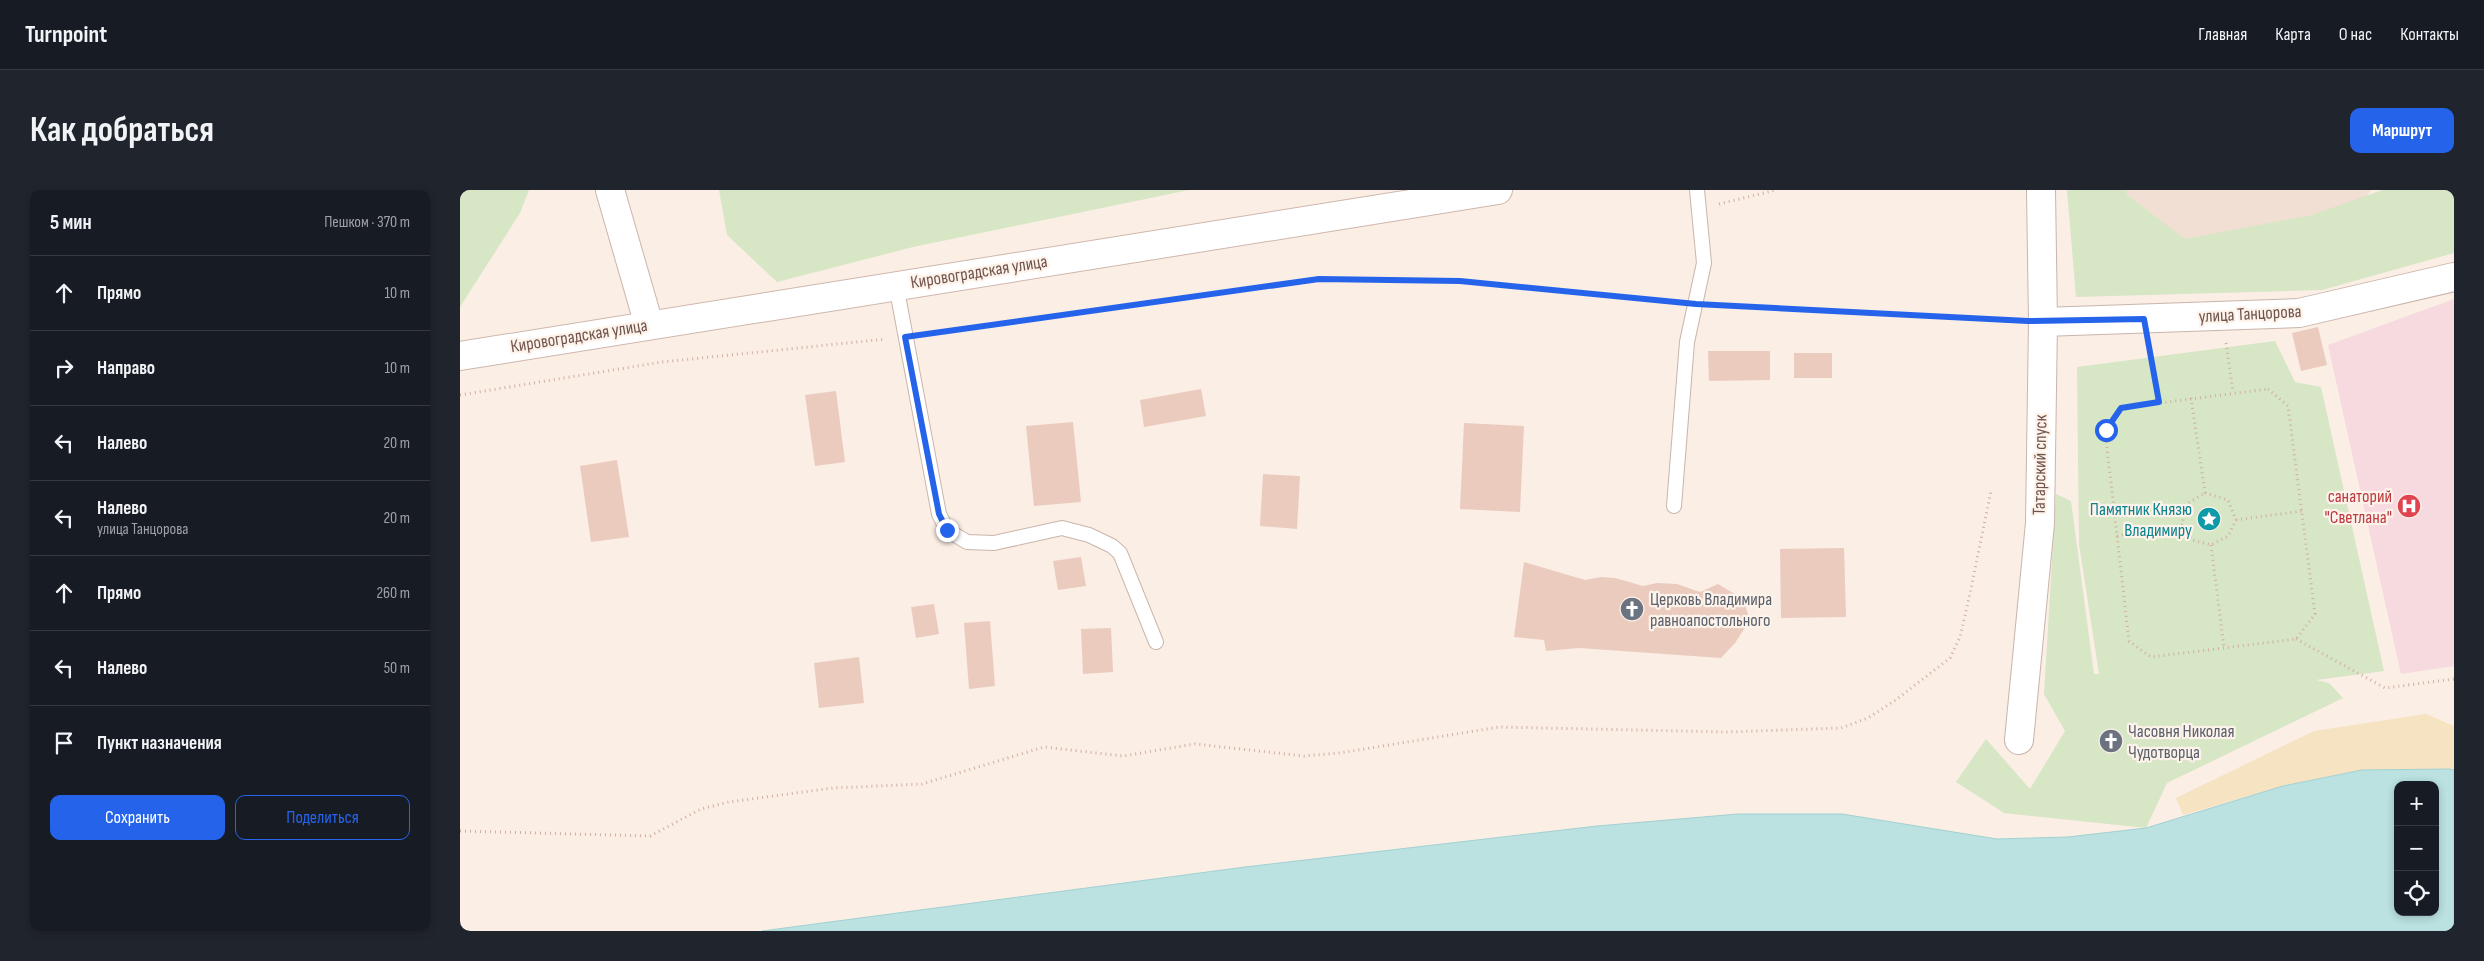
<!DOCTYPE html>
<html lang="ru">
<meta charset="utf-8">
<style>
body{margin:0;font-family:"Sofia Sans Condensed",sans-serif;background:#20242c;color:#f1f3f6}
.controls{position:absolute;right:15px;bottom:15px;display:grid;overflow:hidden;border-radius:10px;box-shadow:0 2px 8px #0003}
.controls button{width:45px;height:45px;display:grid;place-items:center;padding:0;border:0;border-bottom:1px solid #363941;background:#171b24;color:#f1f3f6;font:25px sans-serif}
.stop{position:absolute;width:15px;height:15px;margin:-11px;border:4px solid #2563eb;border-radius:50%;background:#fff}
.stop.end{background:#2563eb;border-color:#fff;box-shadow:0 1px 5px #0008}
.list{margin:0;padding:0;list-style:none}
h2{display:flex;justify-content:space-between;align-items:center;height:65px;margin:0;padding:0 20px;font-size:21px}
h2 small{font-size:16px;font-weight:400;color:#9ea1a6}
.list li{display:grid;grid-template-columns:32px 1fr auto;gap:15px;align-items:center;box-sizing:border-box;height:75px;padding:0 20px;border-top:1px solid #363941}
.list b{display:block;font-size:19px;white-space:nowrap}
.list p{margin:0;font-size:16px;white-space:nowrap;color:#9ea1a6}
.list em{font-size:16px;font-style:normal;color:#9ea1a6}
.actions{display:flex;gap:10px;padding:15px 20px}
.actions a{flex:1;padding:11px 0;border:1px solid #2563eb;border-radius:10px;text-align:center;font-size:18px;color:#2563eb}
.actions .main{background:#2563eb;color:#fff}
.icon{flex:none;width:28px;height:28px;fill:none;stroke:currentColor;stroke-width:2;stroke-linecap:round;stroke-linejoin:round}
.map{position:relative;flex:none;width:1994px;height:741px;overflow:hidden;border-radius:10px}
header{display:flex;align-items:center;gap:30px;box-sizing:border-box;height:70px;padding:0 25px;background:#171b24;border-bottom:1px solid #363941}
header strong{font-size:24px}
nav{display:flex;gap:28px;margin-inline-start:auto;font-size:18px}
.intro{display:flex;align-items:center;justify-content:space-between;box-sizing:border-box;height:120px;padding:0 30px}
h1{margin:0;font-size:35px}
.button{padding:12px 22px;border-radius:10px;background:#2563eb;color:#fff;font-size:18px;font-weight:700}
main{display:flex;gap:30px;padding:0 30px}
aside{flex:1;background:#171b24;border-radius:10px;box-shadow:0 2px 8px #0003}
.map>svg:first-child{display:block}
.residential{fill:#f1dfd4}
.medical{fill:#f7d9e0}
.green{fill:#d7e6c5}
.sand{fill:#f6e3c2}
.water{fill:#bbe1e1;stroke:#a2d1d2;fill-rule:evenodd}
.building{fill:#eccbbf}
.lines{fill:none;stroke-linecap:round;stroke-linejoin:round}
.lane-casing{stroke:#cab5ac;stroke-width:16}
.street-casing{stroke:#cab5ac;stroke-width:30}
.secondary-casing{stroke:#cfb7ad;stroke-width:30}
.path{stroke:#d1aea2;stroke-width:3;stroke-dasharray:1 4;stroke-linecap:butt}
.lane{stroke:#fff;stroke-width:14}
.street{stroke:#fff;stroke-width:28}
.secondary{stroke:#fff;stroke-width:28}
.route{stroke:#2563eb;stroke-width:6}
.labels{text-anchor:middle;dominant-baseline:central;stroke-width:4.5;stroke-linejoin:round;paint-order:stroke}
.street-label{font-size:18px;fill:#70544d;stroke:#fdf3ea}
.health-label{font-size:18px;fill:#be3a42;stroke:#fdf3ea;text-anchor:end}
.culture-label{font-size:18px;fill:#0d838f;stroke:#fdf3ea;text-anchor:end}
.worship-label{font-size:18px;fill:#5b616d;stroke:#fdf3ea;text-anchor:start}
</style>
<header>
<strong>Turnpoint</strong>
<nav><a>Главная</a><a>Карта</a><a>О нас</a><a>Контакты</a></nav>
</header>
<div class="intro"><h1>Как добраться</h1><a class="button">Маршрут</a></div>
<main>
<aside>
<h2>5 мин<small>Пешком · 370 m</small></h2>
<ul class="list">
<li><svg class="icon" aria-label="ahead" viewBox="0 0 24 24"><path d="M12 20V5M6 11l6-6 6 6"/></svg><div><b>Прямо</b></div><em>10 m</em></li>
<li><svg class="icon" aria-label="right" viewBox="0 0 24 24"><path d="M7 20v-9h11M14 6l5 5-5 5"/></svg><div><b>Направо</b></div><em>10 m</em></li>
<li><svg class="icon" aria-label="left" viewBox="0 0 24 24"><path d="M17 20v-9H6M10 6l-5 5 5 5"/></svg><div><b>Налево</b></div><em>20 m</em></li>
<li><svg class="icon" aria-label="left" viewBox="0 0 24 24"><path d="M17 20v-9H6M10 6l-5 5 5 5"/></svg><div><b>Налево</b><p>улица Танцорова</p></div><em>20 m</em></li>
<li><svg class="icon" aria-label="ahead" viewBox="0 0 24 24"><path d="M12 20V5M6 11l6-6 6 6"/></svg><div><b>Прямо</b></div><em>260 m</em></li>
<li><svg class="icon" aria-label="left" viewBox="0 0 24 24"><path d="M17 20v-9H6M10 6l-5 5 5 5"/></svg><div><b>Налево</b></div><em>50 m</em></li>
<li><svg class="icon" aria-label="arrive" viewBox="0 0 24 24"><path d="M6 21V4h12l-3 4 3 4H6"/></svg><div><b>Пункт назначения</b></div></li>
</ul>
<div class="actions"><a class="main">Сохранить</a><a>Поделиться</a></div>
</aside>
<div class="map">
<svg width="1994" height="741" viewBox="0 0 1994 741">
<rect width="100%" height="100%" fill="#faeee5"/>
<path class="residential" d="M1653,0H1911L1896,20L1736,62Z"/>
<path class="medical" d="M1994,109V476L1941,484L1868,155Z"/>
<g class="green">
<path d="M0,0H69L60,23L0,117Z"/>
<path d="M259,0H729L453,57L317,92L267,45Z"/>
<path d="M1607,0H1666L1667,5L1725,49L1852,25L1922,0H1994V63L1862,100L1616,107Z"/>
<path d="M1815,151L1835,192L1861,197L1924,481L1856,490L1869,493L1883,508L1707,593L1686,638L1544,623L1496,592L1526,549L1570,599L1605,541L1584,504L1596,304L1611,311L1634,484H1639L1619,354L1617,177Z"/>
</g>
<path class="sand" d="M1966,524L1994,536V580H1902L1823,596L1723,625L1716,608L1854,541Z"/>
<path class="water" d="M1989,579L1994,580V741H302L785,677L1137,636L1278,624H1382L1537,649L1608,647L1686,638L1823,596L1902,580ZM1938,595H1975V722H1938Z"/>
<g class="building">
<path d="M1858,137L1867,175L1841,181L1832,143Z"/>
<path d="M1248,161H1310V190L1249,191Z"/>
<rect x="1334" y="163" width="38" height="25"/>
<path d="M741,199L746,226L684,237L680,210Z"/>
<path d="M376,201L385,272L355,276L345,205Z"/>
<path d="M613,232L621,312L574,316L566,236Z"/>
<path d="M1004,233L1064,236L1060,322L1000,319Z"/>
<path d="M157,270L169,347L131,352L120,276Z"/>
<path d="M803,284L840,286L837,339L800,336Z"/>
<path d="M1384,358L1386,427L1321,428L1320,359Z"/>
<path d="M621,367L626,396L598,400L593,371Z"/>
<path d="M1064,372L1125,390L1141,387L1155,388L1183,396L1197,393L1217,394L1240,402L1258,394L1283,409L1290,430L1275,453L1261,468L1119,458L1086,461L1084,450L1054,447Z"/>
<path d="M474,414L479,444L456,448L451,417Z"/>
<path d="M530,431L535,496L509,499L504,433Z"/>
<path d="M651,438L653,482L623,484L621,439Z"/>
<path d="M399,467L404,513L359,518L354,473Z"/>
<path d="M1658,542L1661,558L1644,561L1641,545Z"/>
</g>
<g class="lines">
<g class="lane-casing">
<g id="lane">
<path d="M436,95L479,324L487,340L507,352L534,353L602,338L629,345L652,356L660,363L696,452"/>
<path d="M1214,316L1227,152L1244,73L1237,0"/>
</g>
</g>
<g class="street-casing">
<g id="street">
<path d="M150,0L189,135"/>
<path d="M1583,132L1839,123L1994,87"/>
<path d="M1559,550L1580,333L1583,132L1581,0"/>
</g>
</g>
<g class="secondary-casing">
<path id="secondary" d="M0,166L1038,0"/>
</g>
<g class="path">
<path d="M1259,14L1316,0"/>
<path d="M1257,115L1555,131"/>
<path d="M466,144L859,89L1000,91L1213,111"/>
<path d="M1766,153L1773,202"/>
<path d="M1689,156L1699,212"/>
<path d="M1808,199L1828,216L1855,424L1836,449L1691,467L1669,451L1645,240L1661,218Z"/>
<path d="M0,205L202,172L426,149"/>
<path d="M1731,208L1745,303"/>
<path d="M1745,303L1768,310L1776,330L1768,346L1751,355L1732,350L1722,335L1725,315Z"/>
<path d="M1776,330L1842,321"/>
<path d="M1657,346L1722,335"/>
<path d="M1751,355L1764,458"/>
<path d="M1836,449L1925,498L1994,489"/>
<path d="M0,641L190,646L241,619L269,612L373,598L462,594L584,557L663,566L735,554L844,566L880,563L1039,537L1267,542L1381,538L1408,528L1437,509L1490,468L1500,447L1509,408L1531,301"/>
</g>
<use href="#lane" class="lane"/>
<use href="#street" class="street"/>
<use href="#secondary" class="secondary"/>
</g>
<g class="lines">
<path class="route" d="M487,340L479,324L445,147L859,89L1000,91L1236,114L1568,131L1684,129L1699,212L1661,218L1646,240"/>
</g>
<defs>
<g id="hospital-disc" transform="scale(1.25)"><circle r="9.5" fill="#e0444e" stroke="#fdf3ea"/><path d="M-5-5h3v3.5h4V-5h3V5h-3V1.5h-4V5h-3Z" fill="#fff"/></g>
<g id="sight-disc" transform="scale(1.25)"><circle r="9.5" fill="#0f9aa8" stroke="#fdf3ea"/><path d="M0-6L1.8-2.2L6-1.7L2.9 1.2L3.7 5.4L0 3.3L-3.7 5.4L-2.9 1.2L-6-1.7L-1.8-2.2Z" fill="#fff"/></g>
<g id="church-disc" transform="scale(1.25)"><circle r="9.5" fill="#6b7280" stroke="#fdf3ea"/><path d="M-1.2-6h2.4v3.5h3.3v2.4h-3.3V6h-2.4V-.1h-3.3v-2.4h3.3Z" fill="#fff"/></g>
</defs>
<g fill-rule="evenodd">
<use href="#hospital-disc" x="1949" y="316"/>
<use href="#sight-disc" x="1749" y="329"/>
<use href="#church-disc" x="1172" y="419"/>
<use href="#church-disc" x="1651" y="551"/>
</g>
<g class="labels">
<g class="street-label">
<text transform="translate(519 82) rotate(-9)">Кировоградская улица</text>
<text transform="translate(1790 124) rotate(-3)">улица Танцорова</text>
<text transform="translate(119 146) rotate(-9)">Кировоградская улица</text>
<text transform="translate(1580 275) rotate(-89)">Татарский спуск</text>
</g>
<g class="health-label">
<text x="1932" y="306">санаторий<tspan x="1932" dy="21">"Светлана"</tspan></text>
</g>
<g class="culture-label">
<text x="1732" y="319">Памятник Князю<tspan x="1732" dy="21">Владимиру</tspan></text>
</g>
<g class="worship-label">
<text x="1190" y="409">Церковь Владимира<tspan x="1190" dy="21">равноапостольного</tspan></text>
<text x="1668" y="541">Часовня Николая<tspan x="1668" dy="21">Чудотворца</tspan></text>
</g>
</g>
</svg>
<div class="controls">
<button>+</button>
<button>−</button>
<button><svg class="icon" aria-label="locate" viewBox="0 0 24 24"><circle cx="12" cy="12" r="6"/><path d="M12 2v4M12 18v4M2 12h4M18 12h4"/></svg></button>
</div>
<div class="stop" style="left:1646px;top:240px"></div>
<div class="stop end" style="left:487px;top:340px"></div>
</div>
</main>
